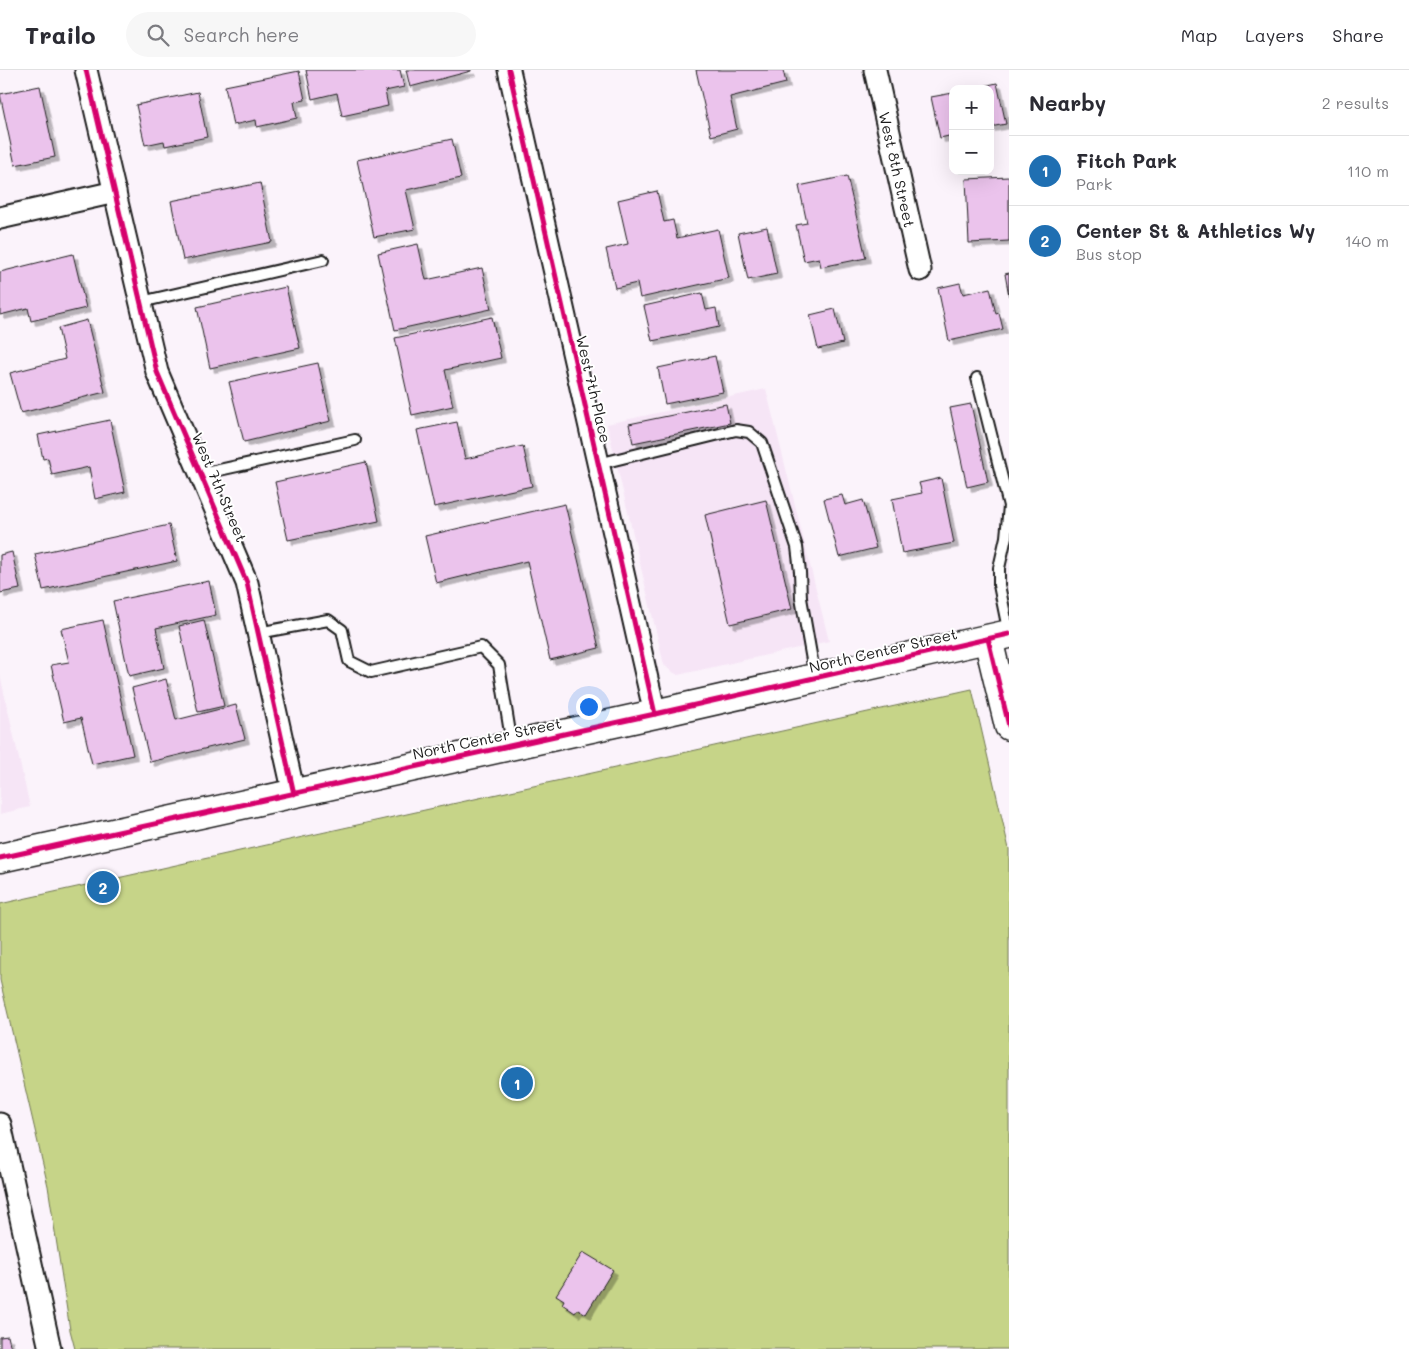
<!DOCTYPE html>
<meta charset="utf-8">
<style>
body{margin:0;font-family:Mali,sans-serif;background:#f7f7f7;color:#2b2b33}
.controls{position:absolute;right:15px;top:15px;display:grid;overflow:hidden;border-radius:10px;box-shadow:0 5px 20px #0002}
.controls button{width:45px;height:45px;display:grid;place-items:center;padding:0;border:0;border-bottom:1px solid #e1e1e2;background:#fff;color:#2b2b33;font:25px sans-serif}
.you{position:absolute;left:588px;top:636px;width:18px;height:18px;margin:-12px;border:4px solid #fff;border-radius:50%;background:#1a73e8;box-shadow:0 0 0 8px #1a73e833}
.badge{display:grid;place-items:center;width:32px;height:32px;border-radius:50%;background:#1f6fb2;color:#fff;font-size:16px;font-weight:700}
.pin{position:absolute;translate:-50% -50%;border:2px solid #fff;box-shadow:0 1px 5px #0006}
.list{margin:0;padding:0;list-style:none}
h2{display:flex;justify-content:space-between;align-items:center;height:65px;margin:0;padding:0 20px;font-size:21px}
h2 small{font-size:16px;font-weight:400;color:#7c7c81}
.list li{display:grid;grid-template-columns:32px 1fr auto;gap:15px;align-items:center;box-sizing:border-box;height:70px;padding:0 20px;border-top:1px solid #e1e1e2}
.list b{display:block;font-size:19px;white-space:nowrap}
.list p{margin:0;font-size:16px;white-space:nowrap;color:#7c7c81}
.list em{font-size:16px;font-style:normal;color:#7c7c81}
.icon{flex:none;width:28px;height:28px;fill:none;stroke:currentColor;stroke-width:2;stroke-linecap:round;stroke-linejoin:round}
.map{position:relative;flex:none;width:1009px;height:1279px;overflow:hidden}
header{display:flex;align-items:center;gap:30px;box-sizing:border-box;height:70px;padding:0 25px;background:#fff;border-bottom:1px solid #e1e1e2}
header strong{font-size:24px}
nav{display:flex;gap:28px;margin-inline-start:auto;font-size:18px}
.search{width:350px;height:45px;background:#f7f7f7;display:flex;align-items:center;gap:12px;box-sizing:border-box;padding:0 18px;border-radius:28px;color:#7c7c81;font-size:19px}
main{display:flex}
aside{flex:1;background:#fff}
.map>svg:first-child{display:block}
.built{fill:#f6e5f6}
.green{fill:#c6d488;stroke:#717852}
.building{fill:#ebc3ec;stroke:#1c1c1c;filter:url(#shadow)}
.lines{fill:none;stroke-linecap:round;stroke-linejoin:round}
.lane-casing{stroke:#1c1c1c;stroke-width:14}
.street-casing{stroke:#1c1c1c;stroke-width:25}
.secondary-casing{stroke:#1c1c1c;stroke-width:31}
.lane{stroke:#fff;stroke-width:10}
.street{stroke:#fff;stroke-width:21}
.secondary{stroke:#fff;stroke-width:28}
.cycleway-casing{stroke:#fff;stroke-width:8}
.cycleway{stroke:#d6006c;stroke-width:5}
.labels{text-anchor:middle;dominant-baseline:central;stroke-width:4;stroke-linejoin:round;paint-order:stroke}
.street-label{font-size:15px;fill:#1c1c1c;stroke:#fff}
</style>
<header>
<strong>Trailo</strong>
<div class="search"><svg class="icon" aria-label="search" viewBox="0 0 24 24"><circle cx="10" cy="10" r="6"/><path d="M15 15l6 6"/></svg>Search here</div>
<nav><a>Map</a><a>Layers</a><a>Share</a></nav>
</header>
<main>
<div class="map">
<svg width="1009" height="1279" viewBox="0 0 1009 1279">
<defs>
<filter id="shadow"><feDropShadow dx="4.5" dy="4.5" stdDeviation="0" flood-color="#0004"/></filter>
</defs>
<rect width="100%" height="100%" fill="#fbf3fb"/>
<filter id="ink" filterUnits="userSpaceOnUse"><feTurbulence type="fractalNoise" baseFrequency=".02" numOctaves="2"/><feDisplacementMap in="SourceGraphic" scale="10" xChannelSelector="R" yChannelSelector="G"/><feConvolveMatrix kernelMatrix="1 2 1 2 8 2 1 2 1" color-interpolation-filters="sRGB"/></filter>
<g filter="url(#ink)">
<g class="built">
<path d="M766,319L829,571L678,605L671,601L664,595L607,354Z"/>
<path d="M0,605L30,737L0,744Z"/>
</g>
<path class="green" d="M972,619L1009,779V1279H75L70,1260L48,1116L0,910V834Z"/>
<g class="building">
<path d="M306,0H400L404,17L385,21L388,36L342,46L337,23L312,29Z"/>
<path d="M406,0H471V1L410,17Z"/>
<path d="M696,0H783L786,13L730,27L737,59L711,66Z"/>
<path d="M299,1L305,30L294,32L297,48L257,57L256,50L233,55L225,16Z"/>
<path d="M997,13L1006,54L990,57V19H970Z"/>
<path d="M40,16L55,87L15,95L0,24Z"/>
<path d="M198,22L207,67L165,76L164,71L145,75L136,35Z"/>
<path d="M953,23V65L940,68L931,27Z"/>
<path d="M452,69L461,108L406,120L415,159L374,167L357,90Z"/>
<path d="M847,106L866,188L821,197L819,188L804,191L796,155L807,153L799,116Z"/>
<path d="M1009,107V171L969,173L966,109Z"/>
<path d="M260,113L272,172L183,190L171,131Z"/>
<path d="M657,121L664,152L673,150L677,168L718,159L729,208L640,228L637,213L615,218L606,179L628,174L618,130Z"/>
<path d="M767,157L777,204L748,210L738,163Z"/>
<path d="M418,174L426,210L482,198L491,239L395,260L378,183Z"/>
<path d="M73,184L86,238L31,251L28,238L0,245V202Z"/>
<path d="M1009,203V226L1005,204Z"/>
<path d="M960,213L963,224L990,218L996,244L999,243L1003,259L949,271L938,218Z"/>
<path d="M286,217L300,278L210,298L197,237Z"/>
<path d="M702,223L706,240L716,238L719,257L652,271L644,236Z"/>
<path d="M835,239L843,273L818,279L810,245Z"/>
<path d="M492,247L501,288L445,300L453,336L412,345L395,268Z"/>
<path d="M87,250L105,322L21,343L10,303L65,289L58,258Z"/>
<path d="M715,286L723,322L665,334L658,298Z"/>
<path d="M318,293L331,351L244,372L229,312Z"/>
<path d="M726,334L730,353L633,373L629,354Z"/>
<path d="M971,334L988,412L967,417L950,338Z"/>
<path d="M110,350L125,422L95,429L89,397L52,405L48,388L43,389L38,365Z"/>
<path d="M457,352L465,389L523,376L532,416L434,437L417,360Z"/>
<path d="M366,392L379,451L288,470L275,412Z"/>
<path d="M941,408L954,473L902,483L892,429L922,423L919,413Z"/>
<path d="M842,425L845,435L863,430L876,478L839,487L824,429Z"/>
<path d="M766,430L792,539L730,554L705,445Z"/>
<path d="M565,434L599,578L550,590L527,491L436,513L425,466Z"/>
<path d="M169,455L177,491L43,520L35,484Z"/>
<path d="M12,482L20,519L0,523V485Z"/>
<path d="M209,511L216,545L156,558L164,598L129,606L113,531Z"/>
<path d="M103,550L133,685L92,694L81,648L64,652L51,595L69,592L61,559Z"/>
<path d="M204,550L224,636L198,642L179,556Z"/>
<path d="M166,609L176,650L236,635L245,669L150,692L132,618Z"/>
<path d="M583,1182L613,1200L586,1244L578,1239L575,1243L562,1234L564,1230L556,1225Z"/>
<path d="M8,1266L11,1279H0V1267Z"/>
</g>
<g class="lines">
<g class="lane-casing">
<g id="lane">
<path d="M141,232L323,190"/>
<path d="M977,308L1009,436L1006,467L999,498V515L1009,564"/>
<path d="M598,394L736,360L749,362L762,373L797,477L800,502L801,528L815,607"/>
<path d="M201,404L355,370"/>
<path d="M258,563L328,550L342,560L349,591L371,602L481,577L499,595L512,675"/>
</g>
</g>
<g class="street-casing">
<g id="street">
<path d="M86,0L157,302L247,513L294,724"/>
<path d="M509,0L655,644"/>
<path id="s1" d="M875,0L920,200"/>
<path d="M0,148L115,122"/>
<path d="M0,1054L50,1279"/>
</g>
</g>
<g class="secondary-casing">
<g id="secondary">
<path d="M988,569L1009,656"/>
<path d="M0,788L655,644L1009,564"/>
</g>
</g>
<use href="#lane" class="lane"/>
<use href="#street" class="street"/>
<use href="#secondary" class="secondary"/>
<g class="cycleway-casing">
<g id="cycleway">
<path d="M86,0L157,302L247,513L294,724"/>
<path d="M509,0L655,644"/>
<path d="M988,569L1009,656"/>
<path d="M0,788L655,644L1009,564"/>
</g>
</g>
<use href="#cycleway" class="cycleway"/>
</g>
</g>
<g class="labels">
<g class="street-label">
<text stroke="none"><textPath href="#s1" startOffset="102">West 8th Street</textPath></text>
<text transform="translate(594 319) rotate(77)">West 7th Place</text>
<text transform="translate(220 417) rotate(67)">West 7th Street</text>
<text transform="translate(883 580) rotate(-13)">North Center Street</text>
<text transform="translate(487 668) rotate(-12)">North Center Street</text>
</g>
</g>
</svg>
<div class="controls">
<button>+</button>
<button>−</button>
</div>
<div class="you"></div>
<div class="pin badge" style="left:517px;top:1013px">1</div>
<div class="pin badge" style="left:103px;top:817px">2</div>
</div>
<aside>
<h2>Nearby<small>2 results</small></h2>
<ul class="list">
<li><span class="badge">1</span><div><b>Fitch Park</b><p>Park</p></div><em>110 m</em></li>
<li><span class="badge">2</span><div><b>Center St &amp; Athletics Wy</b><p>Bus stop</p></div><em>140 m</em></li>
</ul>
</aside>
</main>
